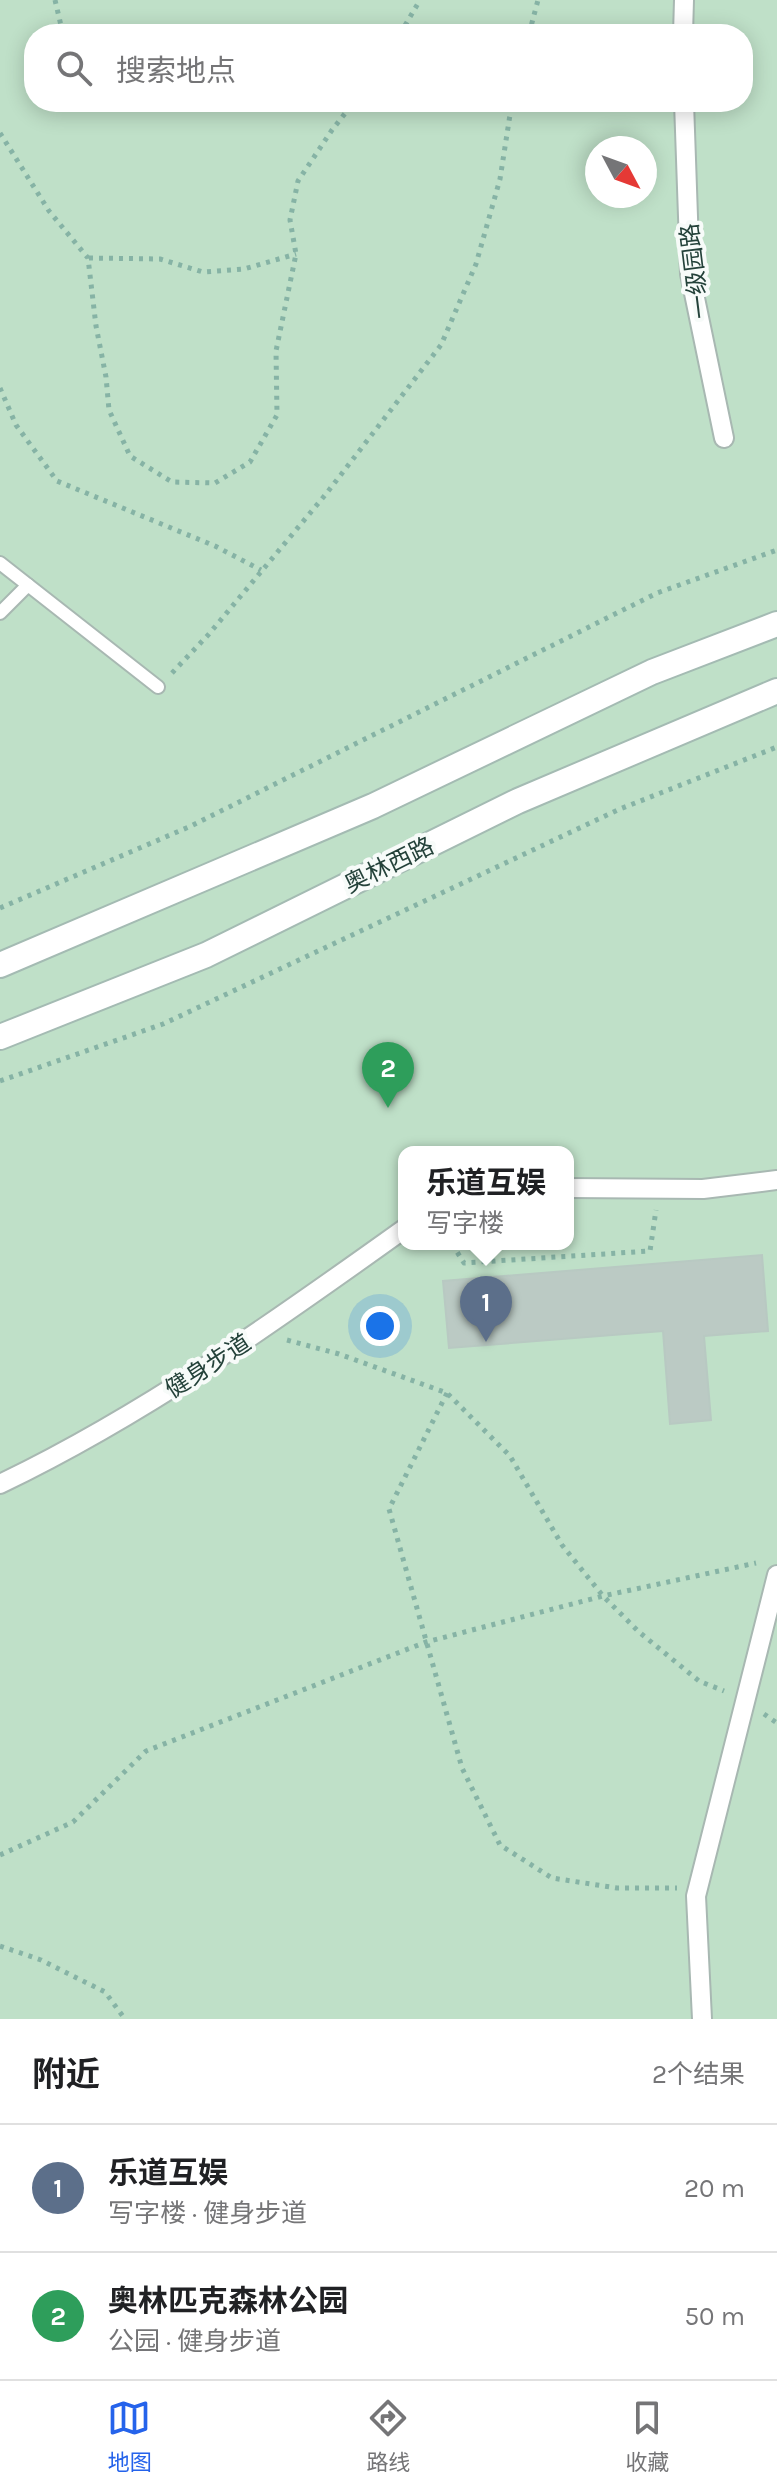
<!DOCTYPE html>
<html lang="zh">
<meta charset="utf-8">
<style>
body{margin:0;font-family:Karla,"Noto Sans SC",sans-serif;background:#f6f6f6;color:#202124}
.compass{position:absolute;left:585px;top:136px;width:72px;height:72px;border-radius:50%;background:#fff;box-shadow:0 4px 20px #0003;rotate:131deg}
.you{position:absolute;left:380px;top:1326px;width:28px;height:28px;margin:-20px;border:6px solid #fff;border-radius:50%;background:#1a73e8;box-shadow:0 0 0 12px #1a73e833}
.badge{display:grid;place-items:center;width:52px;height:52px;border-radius:50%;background:#2563eb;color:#fff;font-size:26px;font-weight:700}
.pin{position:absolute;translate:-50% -66px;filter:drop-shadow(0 2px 4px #0008)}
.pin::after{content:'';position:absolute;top:42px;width:28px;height:24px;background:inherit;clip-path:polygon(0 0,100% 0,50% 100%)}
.popup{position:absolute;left:398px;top:1146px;width:176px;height:104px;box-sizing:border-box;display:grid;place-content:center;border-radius:16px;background:#fff;filter:drop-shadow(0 2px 6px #0005);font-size:26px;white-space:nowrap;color:#757577}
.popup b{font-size:30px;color:#202124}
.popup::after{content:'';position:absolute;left:50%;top:100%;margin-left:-16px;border:16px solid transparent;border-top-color:#fff}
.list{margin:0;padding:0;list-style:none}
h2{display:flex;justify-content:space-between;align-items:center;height:104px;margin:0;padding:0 32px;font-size:34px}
h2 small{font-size:26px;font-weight:400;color:#757577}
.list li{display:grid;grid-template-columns:52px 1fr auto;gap:24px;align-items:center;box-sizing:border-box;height:128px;padding:0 32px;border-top:2px solid #e0e0e0}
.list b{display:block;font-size:30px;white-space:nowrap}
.list p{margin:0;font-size:26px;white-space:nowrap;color:#757577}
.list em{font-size:26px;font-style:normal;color:#757577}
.icon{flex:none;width:44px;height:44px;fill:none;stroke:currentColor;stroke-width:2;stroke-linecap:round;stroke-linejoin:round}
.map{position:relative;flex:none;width:777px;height:2019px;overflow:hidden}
.search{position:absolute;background:#fff;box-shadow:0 4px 20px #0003;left:24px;right:24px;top:24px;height:88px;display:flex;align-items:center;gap:20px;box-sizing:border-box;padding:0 28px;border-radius:32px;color:#757577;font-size:30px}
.sheet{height:360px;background:#fff}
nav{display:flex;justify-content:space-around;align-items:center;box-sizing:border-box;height:112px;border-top:2px solid #e0e0e0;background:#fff;font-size:22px;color:#757577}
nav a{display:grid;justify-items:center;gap:4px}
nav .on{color:#2563eb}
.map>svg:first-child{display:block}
.green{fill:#bfe0c8;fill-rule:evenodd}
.building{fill:#bbcac4;stroke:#b8c9c2;stroke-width:2}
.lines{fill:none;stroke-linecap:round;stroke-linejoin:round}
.service-casing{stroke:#a8b8b2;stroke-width:16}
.pedestrian-casing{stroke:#a8b8b2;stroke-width:22}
.secondary-casing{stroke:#a4bbb3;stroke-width:28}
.path{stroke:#86b3a5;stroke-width:5;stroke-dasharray:4 6;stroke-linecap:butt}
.service{stroke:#fff;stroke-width:12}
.pedestrian{stroke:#fff;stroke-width:18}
.secondary{stroke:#fff;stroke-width:24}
.labels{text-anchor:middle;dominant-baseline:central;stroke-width:8;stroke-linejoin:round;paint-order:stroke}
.street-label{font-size:24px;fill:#24423a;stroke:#f7fbf9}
</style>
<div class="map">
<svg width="777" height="2019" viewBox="0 0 777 2019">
<rect width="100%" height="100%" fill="#e6efeb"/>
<path class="green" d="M0,0H777V2019H0ZM34,34H743V102H34ZM597,148H645V196H597ZM404,1152H568V1244H404Z"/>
<path class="building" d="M762,1255L768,1331L704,1336L711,1420L670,1424L663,1331L449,1348L443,1281Z"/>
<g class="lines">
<g class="service-casing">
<g id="service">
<path d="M0,563L28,585"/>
<path d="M0,613L28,585L158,687"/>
</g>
</g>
<g class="pedestrian-casing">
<g id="pedestrian">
<path d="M683,34L684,0"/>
<path d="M684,102L690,274L724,438"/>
<path d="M568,1188L703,1189L777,1180"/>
<path d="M0,1484C144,1415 274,1322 404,1229"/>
<path d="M702,2019L696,1896L777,1575"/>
</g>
</g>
<g class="secondary-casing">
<g id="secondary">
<path d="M0,965L373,806L652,672L777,624"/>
<path d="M0,1037L206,955L518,801L777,691"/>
</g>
</g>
<g class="path">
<path d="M55,0L63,34"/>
<path d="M400,34L420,0"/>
<path d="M529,34L538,0"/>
<path d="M0,133L49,211L88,258L96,326L106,377L109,410L130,456L172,482L215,483L250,462L277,415L276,351L296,254L290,220L298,181L332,130L354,102"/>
<path d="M89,258L160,259L203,272L244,269L296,254"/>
<path d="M0,388L16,425L57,481L215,546L261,570"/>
<path d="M172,673L209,634L326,494L441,345L476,264L500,179L512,102"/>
<path d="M0,908L191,826L657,593L777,550"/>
<path d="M0,1081L163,1024L620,809L777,747"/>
<path d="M452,1244L464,1263L650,1251L656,1210"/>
<path d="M287,1340L339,1354L447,1393L510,1456L562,1545L603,1596L639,1632L699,1681L724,1691"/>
<path d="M447,1393L389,1509L462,1768L500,1845L552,1878L617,1888H677"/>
<path d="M764,1714L777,1723"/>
<path d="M0,1855L73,1822L146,1751L426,1642L603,1596L756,1563"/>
<path d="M0,1946L41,1960L105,1992L125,2019"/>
</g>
<use href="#service" class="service"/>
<use href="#pedestrian" class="pedestrian"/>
<use href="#secondary" class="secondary"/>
</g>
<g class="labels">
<g class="street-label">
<text transform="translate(695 271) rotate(-97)">一级园路</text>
<text transform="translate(389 865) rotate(-26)">奥林西路</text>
<text transform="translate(208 1366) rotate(-33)">健身步道</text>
</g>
</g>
</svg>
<svg class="compass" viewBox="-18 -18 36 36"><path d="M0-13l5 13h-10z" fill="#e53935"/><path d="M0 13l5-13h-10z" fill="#757577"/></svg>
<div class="you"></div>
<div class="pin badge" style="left:486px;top:1342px;background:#5c6f8a">1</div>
<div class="popup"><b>乐道互娱</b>写字楼</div>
<div class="pin badge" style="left:388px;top:1108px;background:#2e9e5b">2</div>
<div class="search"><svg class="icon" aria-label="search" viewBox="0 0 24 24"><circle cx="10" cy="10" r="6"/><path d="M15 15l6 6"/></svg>搜索地点</div>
</div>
<section class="sheet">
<h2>附近<small>2个结果</small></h2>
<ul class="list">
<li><span class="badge" style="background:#5c6f8a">1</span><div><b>乐道互娱</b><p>写字楼 · 健身步道</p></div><em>20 m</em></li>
<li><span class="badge" style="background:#2e9e5b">2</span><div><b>奥林匹克森林公园</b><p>公园 · 健身步道</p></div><em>50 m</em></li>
</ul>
</section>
<nav>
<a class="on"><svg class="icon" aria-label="map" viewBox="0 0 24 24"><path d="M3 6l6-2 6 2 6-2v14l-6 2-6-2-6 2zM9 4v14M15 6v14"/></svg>地图</a>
<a><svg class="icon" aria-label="directions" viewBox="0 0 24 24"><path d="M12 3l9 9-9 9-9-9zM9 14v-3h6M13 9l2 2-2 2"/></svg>路线</a>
<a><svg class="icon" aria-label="saved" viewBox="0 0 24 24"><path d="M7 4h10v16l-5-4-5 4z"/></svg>收藏</a>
</nav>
